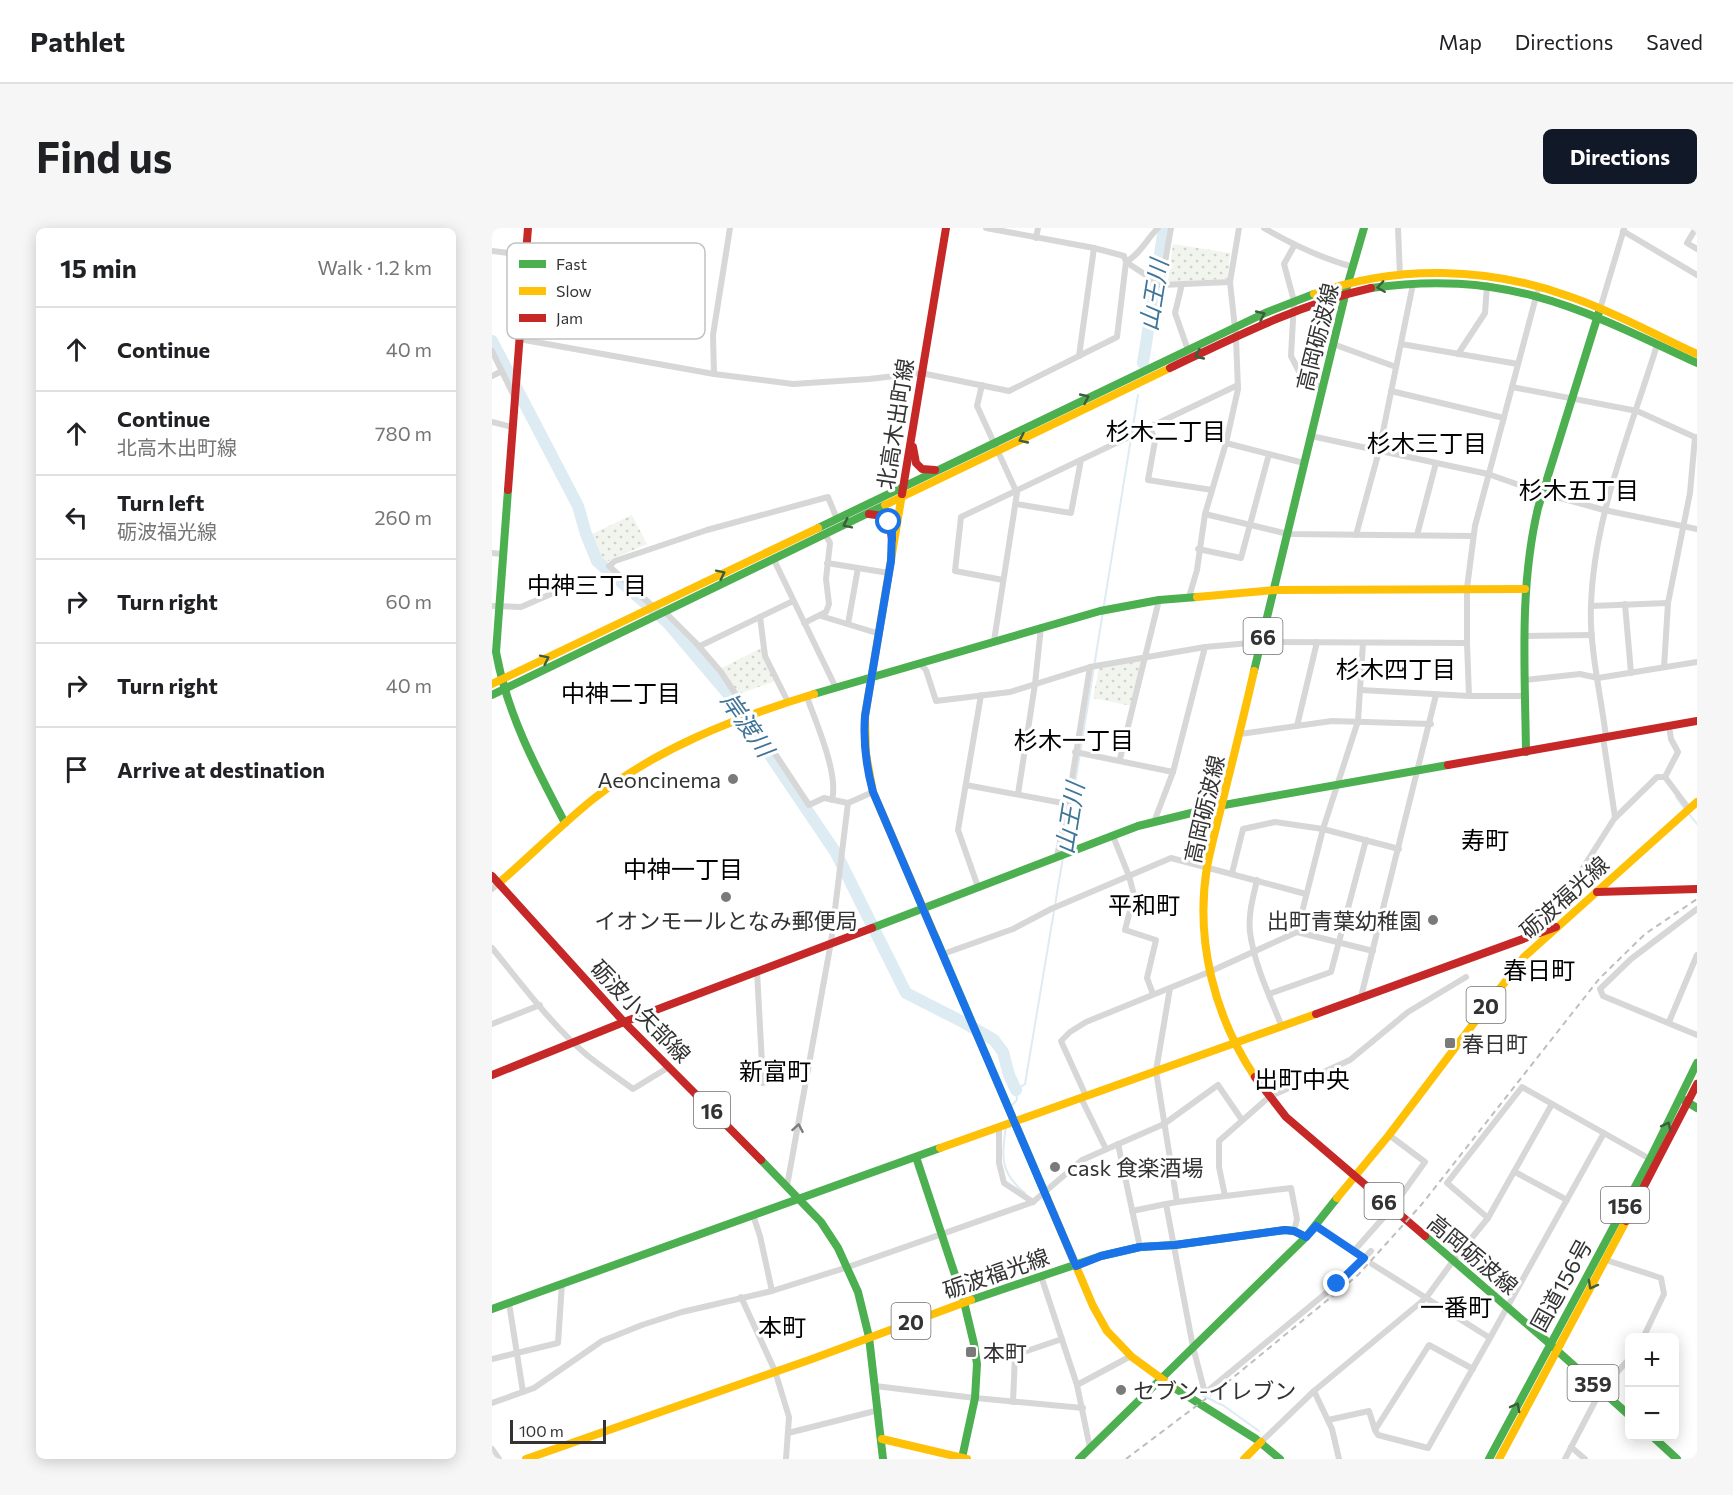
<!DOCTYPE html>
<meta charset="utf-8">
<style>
body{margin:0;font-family:Commissioner,"Noto Sans JP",sans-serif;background:#f6f6f6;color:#202124}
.controls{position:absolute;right:18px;bottom:18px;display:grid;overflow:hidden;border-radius:9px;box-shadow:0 3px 15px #0003}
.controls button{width:54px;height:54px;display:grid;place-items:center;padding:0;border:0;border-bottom:2px solid #e0e0e0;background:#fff;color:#202124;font:30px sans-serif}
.scale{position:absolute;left:18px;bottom:15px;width:96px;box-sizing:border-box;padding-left:6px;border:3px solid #333;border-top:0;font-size:16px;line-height:21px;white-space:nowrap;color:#333;-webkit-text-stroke:4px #fff;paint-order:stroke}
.stop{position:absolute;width:18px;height:18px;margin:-14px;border:4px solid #1a73e8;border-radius:50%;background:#fff}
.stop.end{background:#1a73e8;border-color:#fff;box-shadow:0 2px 6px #0008}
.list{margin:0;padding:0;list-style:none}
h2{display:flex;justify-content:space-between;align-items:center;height:78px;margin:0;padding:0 24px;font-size:26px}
h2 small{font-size:20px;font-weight:400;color:#757577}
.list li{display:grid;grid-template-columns:39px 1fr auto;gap:18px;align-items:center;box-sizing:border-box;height:84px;padding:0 24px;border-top:2px solid #e0e0e0}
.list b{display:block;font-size:22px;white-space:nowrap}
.list p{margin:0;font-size:20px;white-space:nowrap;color:#757577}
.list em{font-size:20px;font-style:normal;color:#757577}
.icon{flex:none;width:33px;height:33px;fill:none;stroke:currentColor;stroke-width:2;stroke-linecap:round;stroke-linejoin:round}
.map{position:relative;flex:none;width:1205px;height:1231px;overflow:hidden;border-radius:9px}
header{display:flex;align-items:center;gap:36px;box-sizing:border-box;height:84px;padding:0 30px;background:#fff;border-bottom:2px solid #e0e0e0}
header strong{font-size:28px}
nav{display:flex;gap:33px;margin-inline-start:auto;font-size:21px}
.intro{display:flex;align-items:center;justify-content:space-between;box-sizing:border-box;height:144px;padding:0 36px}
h1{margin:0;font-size:42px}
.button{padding:15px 27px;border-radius:9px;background:#111827;color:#fff;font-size:21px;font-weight:700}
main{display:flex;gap:36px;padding:0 36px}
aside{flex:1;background:#fff;border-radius:9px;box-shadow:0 3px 15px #0003}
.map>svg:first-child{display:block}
.park{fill:url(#park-dots)}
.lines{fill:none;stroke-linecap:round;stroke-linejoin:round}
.stream{stroke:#ddebf3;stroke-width:2}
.river{stroke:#ddebf3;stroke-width:12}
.street{stroke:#d7d7d7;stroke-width:6}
.fast{stroke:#4caf50;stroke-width:8}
.slow{stroke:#ffc107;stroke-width:8}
.jam{stroke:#c62828;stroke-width:8}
.rail{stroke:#bebebe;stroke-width:2;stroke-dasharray:6 4.5;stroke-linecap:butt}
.oneway{stroke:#3c5e3d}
.oneway2{stroke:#7d7d7d}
.route{stroke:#1a73e8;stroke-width:8}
.poi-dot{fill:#7a7a7a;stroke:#fff;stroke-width:2}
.labels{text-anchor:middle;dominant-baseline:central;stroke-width:6;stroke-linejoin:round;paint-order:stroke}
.shield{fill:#fff;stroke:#707070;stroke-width:1.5}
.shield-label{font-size:21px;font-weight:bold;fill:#333}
.street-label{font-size:22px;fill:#333;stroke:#fff}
.poi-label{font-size:22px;fill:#333;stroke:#fff;text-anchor:start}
.water-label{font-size:24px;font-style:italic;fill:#3f7597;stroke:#fff}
.neighbourhood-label{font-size:24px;fill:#000;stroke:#fff}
.key{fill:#fff;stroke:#c2c2c2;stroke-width:1.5}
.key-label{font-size:16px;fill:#333}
</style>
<header>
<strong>Pathlet</strong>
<nav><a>Map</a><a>Directions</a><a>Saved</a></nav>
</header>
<div class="intro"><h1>Find us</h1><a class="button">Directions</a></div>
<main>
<aside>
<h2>15 min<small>Walk · 1.2 km</small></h2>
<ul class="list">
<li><svg class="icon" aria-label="ahead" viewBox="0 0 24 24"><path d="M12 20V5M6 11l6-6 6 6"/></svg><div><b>Continue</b></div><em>40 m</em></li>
<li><svg class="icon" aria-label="ahead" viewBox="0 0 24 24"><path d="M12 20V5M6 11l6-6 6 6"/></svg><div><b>Continue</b><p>北高木出町線</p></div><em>780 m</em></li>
<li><svg class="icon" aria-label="left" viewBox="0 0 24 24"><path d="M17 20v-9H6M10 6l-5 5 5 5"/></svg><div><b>Turn left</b><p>砺波福光線</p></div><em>260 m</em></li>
<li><svg class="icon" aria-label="right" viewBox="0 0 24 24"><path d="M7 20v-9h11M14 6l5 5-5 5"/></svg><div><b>Turn right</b></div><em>60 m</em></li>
<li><svg class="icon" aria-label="right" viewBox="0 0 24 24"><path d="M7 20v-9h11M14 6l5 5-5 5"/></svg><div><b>Turn right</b></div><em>40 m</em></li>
<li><svg class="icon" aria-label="arrive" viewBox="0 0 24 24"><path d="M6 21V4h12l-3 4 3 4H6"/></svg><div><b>Arrive at destination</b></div></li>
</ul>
</aside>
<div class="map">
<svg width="1205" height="1231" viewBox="0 0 1205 1231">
<defs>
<pattern id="park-dots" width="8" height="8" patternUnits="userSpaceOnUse" patternTransform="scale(1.5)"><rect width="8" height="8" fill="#f1f5ed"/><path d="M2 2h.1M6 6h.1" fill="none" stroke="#cfd2cc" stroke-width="1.8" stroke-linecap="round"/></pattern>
</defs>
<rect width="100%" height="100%" fill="#fff"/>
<g class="park">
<path d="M681,16L738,25L736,51L676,54Z"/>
<path d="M140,287L155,316L112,335L100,316V306Z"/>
<path d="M269,420L283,453L247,466L230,440Z"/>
<path d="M652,431L640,478L601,470L607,440Z"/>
</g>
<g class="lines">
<g class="stream">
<path d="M1184,569L1193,582"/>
<path d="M1197,586L1205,596"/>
<path d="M572,624L646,167"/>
<path d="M563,677L571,629"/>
<path d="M519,878L525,872L524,862L533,856L562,683"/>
<path d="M514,898C510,929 507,944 533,965"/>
<path d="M683,1154L732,1178L767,1203"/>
</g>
<g class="river">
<path d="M0,113L86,278L94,306L105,333L176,395L238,468L344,625L414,765L471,794L502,812L511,824L517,847L524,862"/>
<path d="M651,135L672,0"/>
</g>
<g class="street">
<path d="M494,0L602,20L632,28L634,34L669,57L679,0"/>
<path d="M772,0C801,17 829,30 861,39"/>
<path d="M906,0L908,48"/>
<path d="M1204,0L1195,15L1205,21"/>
<path d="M1131,3L1205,47"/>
<path d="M544,10L546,0"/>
<path d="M802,18L792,36L802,73L799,128L813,155L831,159"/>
<path d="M0,23L34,27"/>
<path d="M690,56L683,85L696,122"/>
<path d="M669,57L738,54"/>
<path d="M1108,81L1132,1"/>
<path d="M27,111L222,146L301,156L377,151L429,145L517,163L625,109L634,34C648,26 655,11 666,0"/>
<path d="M841,116L904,139"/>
<path d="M909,116L1026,136"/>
<path d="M0,123L22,168"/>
<path d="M966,126L993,85L995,57"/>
<path d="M587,128L602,20"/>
<path d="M222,146L221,107L238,0"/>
<path d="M0,148L10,143"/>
<path d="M490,157L485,178L525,265L502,413"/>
<path d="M1020,159L1145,183L1205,210"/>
<path d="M899,163L1012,190"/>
<path d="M0,194L20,199"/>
<path d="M658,199L663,213L656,252L720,262"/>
<path d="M819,208L996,246L1050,265L1112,282L1205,301"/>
<path d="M734,215L812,235"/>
<path d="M524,276L579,285L589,232"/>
<path d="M713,286L796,306L981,308"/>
<path d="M864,307L887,223L921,56"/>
<path d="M925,307L944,235"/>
<path d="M706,321L749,330L777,226"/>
<path d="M0,325L10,326"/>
<path d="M282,332L344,460"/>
<path d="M335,335L397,345"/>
<path d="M511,352L463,343L469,289L746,157"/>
<path d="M697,369L705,342L713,286L734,215L746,161L744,110L738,54L747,0"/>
<path d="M1133,376L1139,445"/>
<path d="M0,378L29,379L66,363"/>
<path d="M1099,378L1176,375"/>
<path d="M161,379L117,338L123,333L215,302L336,269L345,291"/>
<path d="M173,384L204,415L229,444L317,577L332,570L356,575"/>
<path d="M329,388L388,406"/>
<path d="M268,389L273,428L296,474"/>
<path d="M312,395L334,384L337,376L334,351L338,315L333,306"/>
<path d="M356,396L366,340"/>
<path d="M1032,408L1100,407"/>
<path d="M208,418L301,373"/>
<path d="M427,435L434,442L444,473L518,464L598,439L713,419L769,414L975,415"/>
<path d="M1172,439L1176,375L1198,265L1203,209"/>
<path d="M1033,452L1088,446L1106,450L1205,434"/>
<path d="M869,462L977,468H1034"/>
<path d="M977,468L975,415V360L983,298L1045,65"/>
<path d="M315,469C324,495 347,546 340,572"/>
<path d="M805,498L825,414"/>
<path d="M748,506L840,493L939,496"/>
<path d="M1111,509L1123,589"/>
<path d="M1114,509C1109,468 1097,418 1099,377C1102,287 1139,202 1165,117"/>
<path d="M583,524L681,544"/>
<path d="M628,531L667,372"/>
<path d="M1173,549L1186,524L1179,511L1177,498"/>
<path d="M474,557L576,576"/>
<path d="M526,566L543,456L549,399"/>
<path d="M662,594L681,544L713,419"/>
<path d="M621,608L637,648L642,667L633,702L664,712L655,750L661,766"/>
<path d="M565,628L576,576L598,439"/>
<path d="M740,645L751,601L783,594L831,601L907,621"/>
<path d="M765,652C761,669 756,687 758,704C762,736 778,769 790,799"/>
<path d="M486,659L466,602L489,467"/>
<path d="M0,661L7,655"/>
<path d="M1205,681L1139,731L1108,761L1111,768L1205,807"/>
<path d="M1054,703V698L1122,591L1165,549H1173L1197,581"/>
<path d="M805,704L881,723"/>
<path d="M0,720C29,755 61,799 96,828C110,839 126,850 141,861L177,839"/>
<path d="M451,726L521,701L559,681L679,630L814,666"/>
<path d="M265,743L271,855"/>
<path d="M678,760L664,843L685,974L674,976L701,1119L713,1165L845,1056L879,1023"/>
<path d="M777,766L839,744L874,612"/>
<path d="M869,769L944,467"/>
<path d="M1177,794L1205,727"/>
<path d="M0,796L48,777"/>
<path d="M594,868L569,813L578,804L594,794L717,744L805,704L831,601L866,493L871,415"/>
<path d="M589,870L614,921"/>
<path d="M507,899V935L512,955L541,974"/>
<path d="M626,916L648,1019"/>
<path d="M1023,944L1075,972"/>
<path d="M295,958L339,714L356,575L381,564"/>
<path d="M733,968L727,939V913L777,869L858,832L916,784L974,749"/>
<path d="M685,974L799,960L805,991L802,1003"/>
<path d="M640,983L674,976"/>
<path d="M261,987L268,1008L280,1063"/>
<path d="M996,990L955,955L1030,859L1158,931"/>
<path d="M824,998L872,1030"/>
<path d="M861,1024L900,980L933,934L897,907"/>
<path d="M1114,1032L1169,1050L1172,1066L1151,1110"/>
<path d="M880,1036L998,1110L1112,905"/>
<path d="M549,1048L585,1157L598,1220"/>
<path d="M249,1069L283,1143L297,1189L294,1231"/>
<path d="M17,1075L31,1164"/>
<path d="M0,1131L66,1115L70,1055"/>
<path d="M981,1141L937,1117L883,1202L886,1207L936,1220L998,1110"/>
<path d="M585,1157L639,1128"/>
<path d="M383,1158L483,1170L591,1180"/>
<path d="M822,1163L840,1201L847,1231"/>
<path d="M521,1174L523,1127L570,1111"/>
<path d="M0,1175L42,1160L110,1113L150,1097L190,1084L280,1063L356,1039L541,974L590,932L672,896L726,857L750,892"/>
<path d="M836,1192L877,1183L883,1202"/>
<path d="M296,1205L387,1182"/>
<path d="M769,1214L822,1163L934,1070L961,1033L996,990L1060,876"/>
<path d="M1079,1219L1093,1231"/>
<path d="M0,1221L7,1231"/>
<path d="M1073,1231L1109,1162L1138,1130"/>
</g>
<g class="fast">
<path d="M879,60C1013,41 1088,80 1205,135"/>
<path d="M16,262L4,424C15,486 44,540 73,595"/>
<path d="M326,300L773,85L822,66"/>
<path d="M762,443L856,55L872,0"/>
<path d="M322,466L608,383L667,372L705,369"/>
<path d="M0,467L393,277"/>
<path d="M1034,524C1033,442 1027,360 1046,280L1107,84"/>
<path d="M380,700L646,598L732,577L956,537"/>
<path d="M443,708L555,970"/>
<path d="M1192,872L1205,880"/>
<path d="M424,929L472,1074L482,1116L485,1136L483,1170L470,1230"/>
<path d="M269,932L329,994L346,1020L366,1064L377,1109L391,1231"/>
<path d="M933,1008L1058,1116"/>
<path d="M479,1072L609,1028L648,1019L683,1017L793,1002L802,1003L814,1009L845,970"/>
<path d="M0,1081L448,920"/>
<path d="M1060,1118L1138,1188"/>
<path d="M681,1159L764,1211L788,1231"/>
<path d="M1160,1208L1185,1231"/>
<path d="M587,1231L814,1009"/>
<path d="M997,1231L1158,931L1205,835"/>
</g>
<g class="slow">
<path d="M822,66C905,36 997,39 1079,69C1123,84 1163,107 1205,126"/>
<path d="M410,266L373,488L374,526L381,564L443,708"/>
<path d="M393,277L678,140"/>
<path d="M705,369L783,362L1033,361"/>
<path d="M762,443C753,483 743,523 733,563C727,589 720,614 715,639C703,712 722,788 763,849"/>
<path d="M0,456L326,300"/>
<path d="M7,655C38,628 68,598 100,572C165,520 243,490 322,466"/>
<path d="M448,920L824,786"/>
<path d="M555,970L601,1078L615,1103L640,1129L681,1159"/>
<path d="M845,970L897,907L1032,729L1205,574"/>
<path d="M390,1211L475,1231"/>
<path d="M34,1231L320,1131L479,1072"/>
<path d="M752,1231L769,1214"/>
<path d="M1007,1231L1134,993"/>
</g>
<g class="jam">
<path d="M678,140C743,109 808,76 879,60"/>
<path d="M421,219L424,235L430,241L443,242"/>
<path d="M16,262L36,0"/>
<path d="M410,266L454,0"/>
<path d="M377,286L391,288L398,299L400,311"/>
<path d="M956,537L1205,493"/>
<path d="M0,648L132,794L269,932"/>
<path d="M1105,664L1205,661"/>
<path d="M824,786L1064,699"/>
<path d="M0,847L132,794L380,700"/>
<path d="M763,849L794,889L933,1008"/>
<path d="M1134,993L1205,856"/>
</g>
<path class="rail" d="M634,1231L732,1157L866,1047L930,976L1107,751L1153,706L1205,671"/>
</g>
<defs><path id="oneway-chevron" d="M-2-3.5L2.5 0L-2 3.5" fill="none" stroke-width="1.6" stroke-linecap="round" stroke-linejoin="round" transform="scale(1.5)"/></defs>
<g class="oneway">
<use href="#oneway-chevron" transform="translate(889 59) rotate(172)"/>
<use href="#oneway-chevron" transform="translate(769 87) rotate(-25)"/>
<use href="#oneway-chevron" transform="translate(707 127) rotate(155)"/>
<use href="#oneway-chevron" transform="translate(593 170) rotate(-25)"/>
<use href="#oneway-chevron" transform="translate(531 211) rotate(155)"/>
<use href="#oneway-chevron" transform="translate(355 296) rotate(154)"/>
<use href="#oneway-chevron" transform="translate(229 346) rotate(-26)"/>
<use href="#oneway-chevron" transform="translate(53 431) rotate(-26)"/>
<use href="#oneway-chevron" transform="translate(1175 898) rotate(-63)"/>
<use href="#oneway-chevron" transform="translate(1100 1057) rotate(119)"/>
<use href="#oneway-chevron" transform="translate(1024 1179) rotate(-62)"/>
</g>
<use class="oneway2" href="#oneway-chevron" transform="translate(306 900) rotate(-80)"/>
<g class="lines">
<path class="route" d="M397,294L400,303L399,333L373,488C371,515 374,538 381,564L584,1038L609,1028L648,1019L683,1017L793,1002L802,1003L814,1009L824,998L872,1030L845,1056"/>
</g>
<g class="poi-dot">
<circle cx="241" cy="551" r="6"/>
<circle cx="234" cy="669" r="6"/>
<circle cx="941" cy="692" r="6"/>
<rect x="952" y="809" width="12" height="12" rx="3"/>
<circle cx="563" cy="939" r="6"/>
<rect x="473" y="1118" width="12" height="12" rx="3"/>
<circle cx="629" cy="1162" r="6"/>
</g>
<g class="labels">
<g class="shield">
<rect x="751.5" y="390" width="39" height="36" rx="4.5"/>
<rect x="974.5" y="759" width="39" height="36" rx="4.5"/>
<rect x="202" y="864" width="36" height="36" rx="4.5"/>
<rect x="872.5" y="955" width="39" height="36" rx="4.5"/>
<rect x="1109" y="959" width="48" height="36" rx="4.5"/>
<rect x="399.5" y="1075" width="39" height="36" rx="4.5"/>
<rect x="1075.5" y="1137" width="51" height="36" rx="4.5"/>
</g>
<g class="shield-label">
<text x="771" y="408">66</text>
<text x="994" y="777">20</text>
<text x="220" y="882">16</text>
<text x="892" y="973">66</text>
<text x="1133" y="977">156</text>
<text x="419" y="1093">20</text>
<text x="1101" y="1155">359</text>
</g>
<g class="street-label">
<text transform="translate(825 109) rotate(-76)">高岡砺波線</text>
<text transform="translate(403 196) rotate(-81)">北高木出町線</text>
<text transform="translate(712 581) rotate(-77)">高岡砺波線</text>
<text transform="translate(1072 669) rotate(-42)">砺波福光線</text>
<text transform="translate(149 783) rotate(46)">砺波小矢部線</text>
<text transform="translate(981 1026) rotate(40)">高岡砺波線</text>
<text transform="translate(504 1045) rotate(-19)">砺波福光線</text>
<text transform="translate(1069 1057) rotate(-61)">国道156号</text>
</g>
<g class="poi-label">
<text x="229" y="551" text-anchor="end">Aeoncinema</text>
<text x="234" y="692" text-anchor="middle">イオンモールとなみ郵便局</text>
<text x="929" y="692" text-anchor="end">出町青葉幼稚園</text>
<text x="970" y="815">春日町</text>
<text x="575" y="939">cask 食楽酒場</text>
<text x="491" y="1124">本町</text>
<text x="641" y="1162">セブン-イレブン</text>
</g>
<g class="water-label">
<text transform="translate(661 67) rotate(-81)">山王川</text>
<text transform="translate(256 496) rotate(55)">岸渡川</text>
<text transform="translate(577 590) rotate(-81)">山王川</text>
</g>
<g class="neighbourhood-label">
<text x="674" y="202">杉木二丁目</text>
<text x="935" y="214">杉木三丁目</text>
<text x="1087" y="261">杉木五丁目</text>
<text x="95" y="356">中神三丁目</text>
<text x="904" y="440">杉木四丁目</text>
<text x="129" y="464">中神二丁目</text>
<text x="582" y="511">杉木一丁目</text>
<text x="993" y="611">寿町</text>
<text x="191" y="640">中神一丁目</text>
<text x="652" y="676">平和町</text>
<text x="1047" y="741">春日町</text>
<text x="283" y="842">新富町</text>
<text x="810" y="850">出町中央</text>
<text x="964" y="1078">一番町</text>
<text x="290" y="1098">本町</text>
</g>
</g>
<rect x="15" y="15" width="198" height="96" rx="9" class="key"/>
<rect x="27" y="32" width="27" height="8" fill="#4caf50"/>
<rect x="27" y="59" width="27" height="8" fill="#ffc107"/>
<rect x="27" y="86" width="27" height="8" fill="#c62828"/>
<g class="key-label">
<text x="64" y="42">Fast</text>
<text x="64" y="69">Slow</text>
<text x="64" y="96">Jam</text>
</g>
</svg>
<div class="controls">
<button>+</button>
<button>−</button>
</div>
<div class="scale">100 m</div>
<div class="stop" style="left:397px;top:294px"></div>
<div class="stop end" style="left:845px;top:1056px"></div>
</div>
</main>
